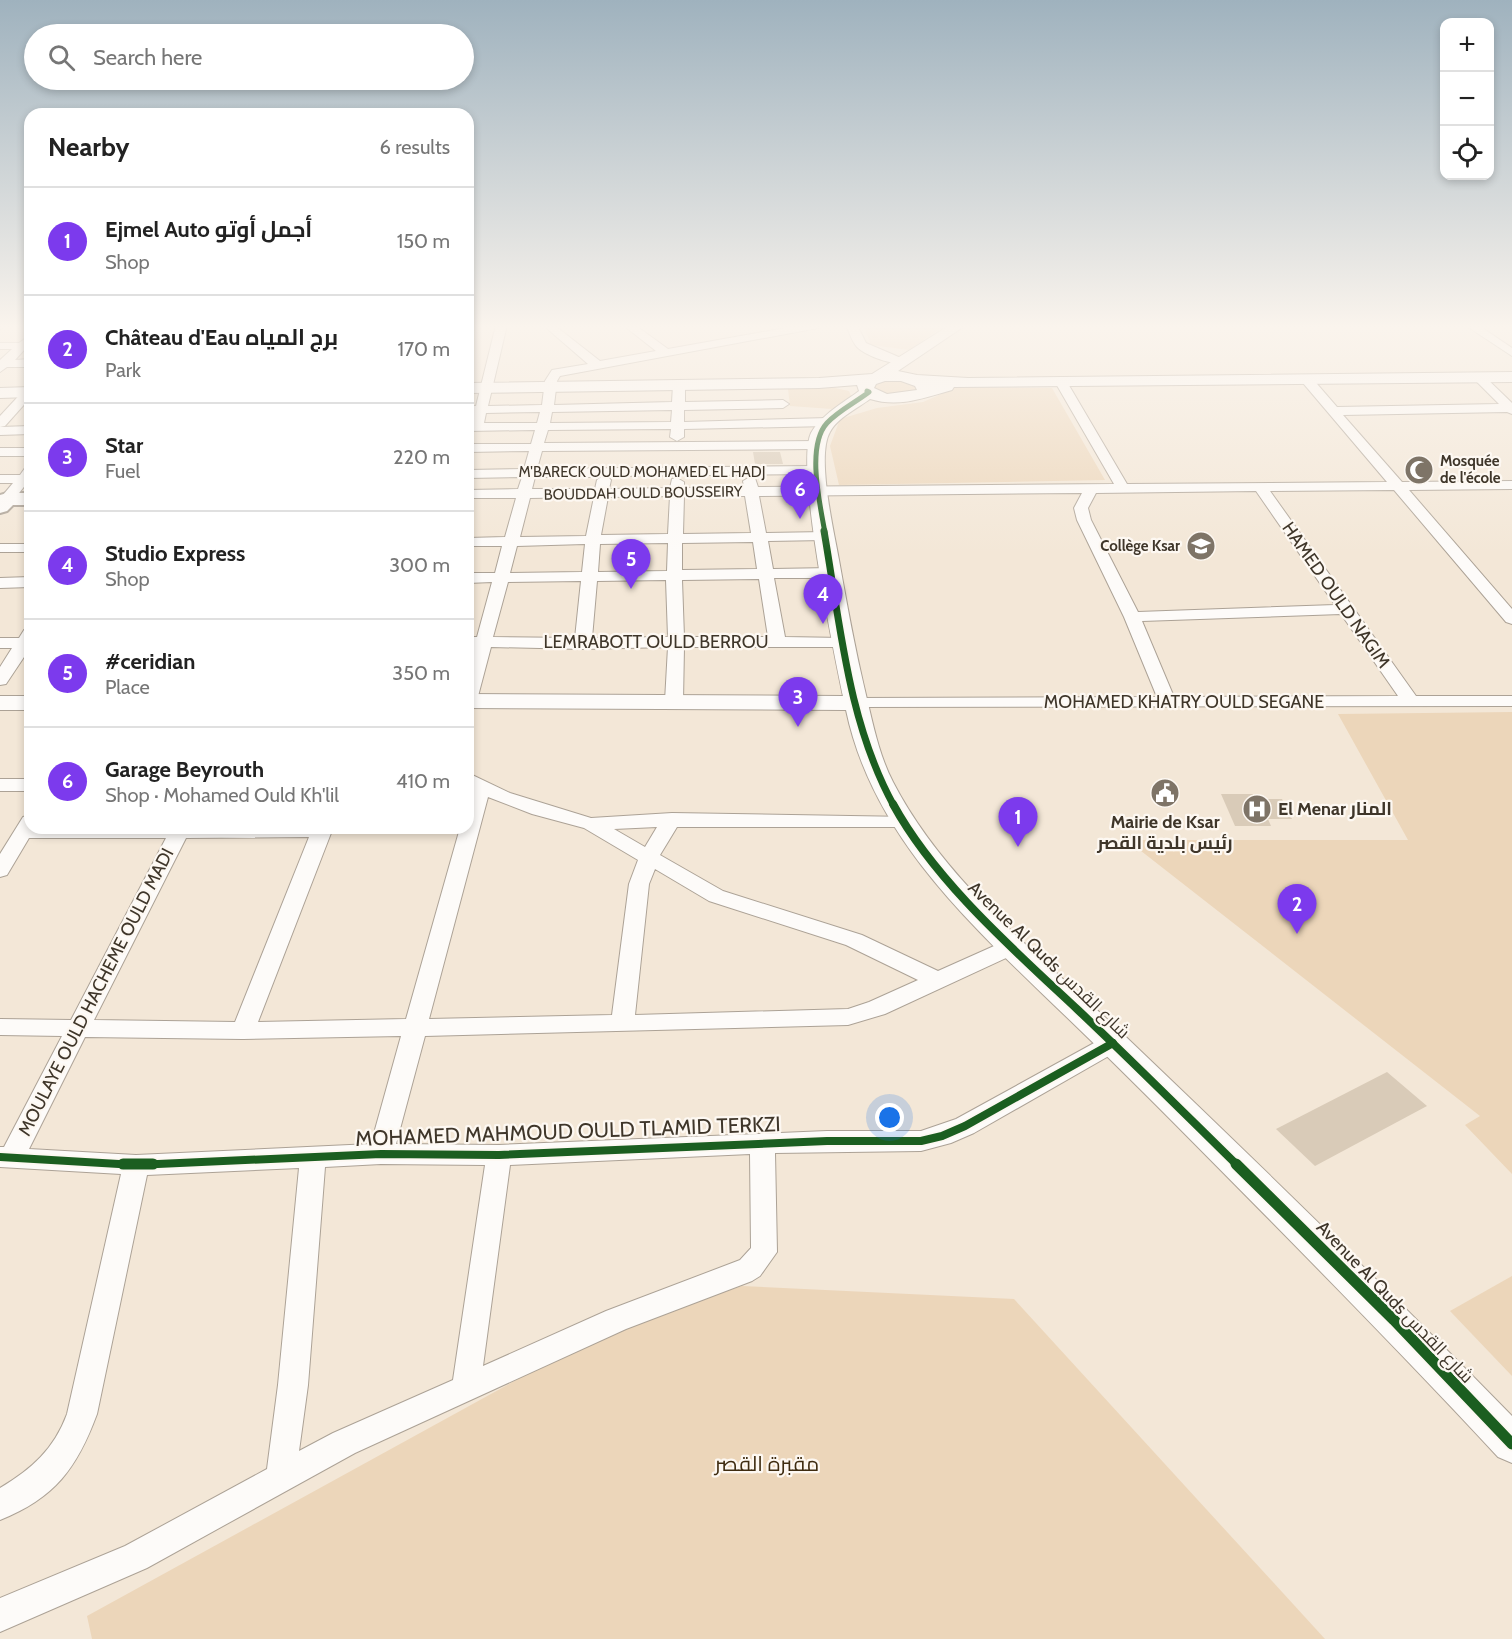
<!DOCTYPE html>
<meta charset="utf-8">
<style>
body{margin:0;font-family:Cabin,Cairo,sans-serif;background:#f6f6f6;color:#222}
.controls{position:absolute;right:18px;top:18px;display:grid;overflow:hidden;border-radius:12px;box-shadow:0 3px 9px #0003}
.controls button{width:54px;height:54px;display:grid;place-items:center;padding:0;border:0;border-bottom:2px solid #e0e0e0;background:#fff;color:#222;font:30px sans-serif}
.you{position:absolute;left:890px;top:1118px;width:21px;height:21px;margin:-15px;border:4px solid #fff;border-radius:50%;background:#1a73e8;box-shadow:0 0 0 9px #1a73e833}
.badge{display:grid;place-items:center;width:39px;height:39px;border-radius:50%;background:#7c3aed;color:#fff;font-size:20px;font-weight:700}
.pin{position:absolute;translate:-50% -50px;filter:drop-shadow(0 2px 3px #0008)}
.pin::after{content:'';position:absolute;top:32px;width:21px;height:18px;background:inherit;clip-path:polygon(0 0,100% 0,50% 100%)}
.list{margin:0;padding:0;list-style:none}
h2{display:flex;justify-content:space-between;align-items:center;height:78px;margin:0;padding:0 24px;font-size:26px}
h2 small{font-size:20px;font-weight:400;color:#767676}
.list li{display:grid;grid-template-columns:39px 1fr auto;gap:18px;align-items:center;box-sizing:border-box;height:108px;padding:0 24px;border-top:2px solid #e0e0e0}
.list b{display:block;font-size:22px;white-space:nowrap}
.list p{margin:0;font-size:20px;white-space:nowrap;color:#767676}
.list em{font-size:20px;font-style:normal;color:#767676}
.icon{flex:none;width:33px;height:33px;fill:none;stroke:currentColor;stroke-width:2;stroke-linecap:round;stroke-linejoin:round}
.map{position:relative;flex:none;width:1512px;height:1639px;overflow:hidden}
.search{position:absolute;background:#fff;box-shadow:0 3px 9px #0003;left:24px;top:24px;width:450px;height:66px;display:flex;align-items:center;gap:15px;box-sizing:border-box;padding:0 21px;border-radius:33px;color:#767676;font-size:22px}
.panel{position:absolute;background:#fff;box-shadow:0 3px 9px #0003;left:24px;top:108px;width:450px;height:726px;border-radius:18px}
.map>svg:first-child{display:block}
.green{fill:#ecd6ba}
.building{fill:#d9cbb8}
.lines{fill:none;stroke-linecap:round;stroke-linejoin:round}
.minor-casing{stroke:#aca296;stroke-width:2}
.tertiary-casing{stroke:#aca296;stroke-width:2}
.secondary-casing{stroke:#aca296;stroke-width:4}
.minor{fill:#fdfbf9;fill-rule:evenodd}
.tertiary{fill:#fdfbf9;fill-rule:evenodd}
.secondary{fill:#fdfbf9;fill-rule:evenodd}
.cycleway-far3-casing{stroke:#fdf8f2;stroke-width:8}
.cycleway-far2-casing{stroke:#fdf8f2;stroke-width:10}
.cycleway-far1-casing{stroke:#fdf8f2;stroke-width:12}
.cycleway-casing{stroke:#fdf8f2;stroke-width:15}
.cycleway-far3{stroke:#1b5e20;stroke-width:5}
.cycleway-far2{stroke:#1b5e20;stroke-width:7}
.cycleway-far1{stroke:#1b5e20;stroke-width:8}
.cycleway{stroke:#1b5e20;stroke-width:11}
.labels{text-anchor:middle;dominant-baseline:central;stroke-width:4.5;stroke-linejoin:round;paint-order:stroke}
.far-poi-label{font-size:15px;font-weight:bold;fill:#3f362a;stroke:#fdf8f2;text-anchor:start}
.far-street-label{font-size:15px;fill:#3f362a;stroke:#fdf8f2}
.street-label{font-size:18px;fill:#3f362a;stroke:#fdf8f2}
.poi-label{font-size:18px;font-weight:bold;fill:#3f362a;stroke:#fdf8f2;text-anchor:start}
.near-street-label{font-size:21px;fill:#3f362a;stroke:#fdf8f2}
.near-park-label{font-size:21px;fill:#3f2c10;stroke:#fdf8f2}
</style>
<div class="map">
<svg width="1512" height="1639" viewBox="0 0 1512 1639">
<rect width="100%" height="100%" fill="#f3e7d7"/>
<g class="green">
<path d="M863,325H945L909,350L871,345Z"/>
<path d="M886,379L914,382L919,391L909,396L878,393L872,385Z"/>
<path d="M835,388L849,391L851,396L832,409L790,406L788,389Z"/>
<path d="M955,388H1052L1105,480L839,485L830,446L840,419L877,408L923,402Z"/>
<path d="M1512,712V1174L1465,1125L1480,1116L1127,840H1408L1338,714Z"/>
<path d="M1512,1276V1376L1450,1311Z"/>
<path d="M742,1286L1014,1299L1325,1639H92L87,1616L600,1334Z"/>
</g>
<g class="building">
<path d="M753,452H780L783,464H755Z"/>
<path d="M1221,794H1253L1255,799H1282L1292,819H1268L1271,826H1235Z"/>
<path d="M1387,1072L1427,1106L1315,1166L1276,1129Z"/>
</g>
<g class="lines">
<g class="minor-casing">
<g id="minor">
<path d="M0,325H7L0,329Z"/>
<path d="M496,325H507L488,406L542,405L545,381L552,370L588,364L543,325H554L600,361L656,351L623,325H635L668,349L802,325H823L818,328L560,376L557,381L554,405L672,402L673,385L679,381L685,385V402L783,400L789,404L783,408L684,410V422L828,418L834,422L828,426L684,429V437L677,441L670,437L671,429L548,430L544,443L816,441L823,445L816,449L542,451L537,469L817,466L824,470L817,474L606,476L611,480L609,489L670,488L672,479L677,478L684,482V488L744,487L743,481L750,477L755,478L758,487L1114,484L1055,382L1061,378L1067,382L1127,484L1387,482L1303,383V377H1311L1337,407L1499,404L1472,377L1478,373L1482,374L1512,403V414L1507,412L1343,415L1402,482L1512,481V489L1409,490L1512,609V624L1506,622L1394,490L1270,491L1416,696H1512V706L850,707L847,703L850,699L856,698L1157,697L1124,617L1077,520L1074,508L1082,493L759,496L766,533L825,532L832,536L825,540L768,541L773,569L832,568L840,573L832,578H774L785,637L843,638L849,639L851,643L849,647H684L683,701L680,705H668L665,701L668,647L583,649L491,647L477,700L474,704L468,705V669L474,647H468V637H477L492,582L468,583V573H495L502,546H468V538L505,537L516,498H468V490L518,489L522,477L468,478V470L524,469L529,451L468,452V444H531L535,430L468,431V423H472L474,414H468V406H476ZM672,410L671,422L550,423L552,412ZM540,412L537,423H484L486,413ZM535,477H601L597,480L595,489H532ZM1256,491L1335,605L1138,612L1091,520L1088,508L1096,493ZM670,496L668,534L601,535L608,497ZM684,496H745L751,533L683,534ZM594,497L586,536L520,537L530,498ZM753,542L757,569L682,570V543ZM668,543L667,571L598,572L600,544ZM585,544L582,572L510,573L517,546ZM759,579L768,637H684L682,580ZM666,580L668,637L592,638L597,581ZM581,581L575,638L493,637L508,582ZM1341,614L1398,696L1174,697L1142,621Z"/>
<path d="M846,325H857L866,343L908,361L906,363C894,366 866,356 857,347C852,342 849,331 846,325Z"/>
<path d="M1465,325H1478L1512,348V356Z"/>
<path d="M30,335V349H25L15,360L30,359V367H7L0,372V360L12,349H0V343H19Z"/>
<path d="M30,387V398L5,426L0,427V416L26,388Z"/>
<path d="M30,426V434L0,435V427Z"/>
<rect x="0" y="448" width="30" height="8"/>
<path d="M30,467V483H27L12,502L0,503V495H3L13,483H0V475H20L25,468Z"/>
<rect x="0" y="544" width="30" height="8"/>
<path d="M30,577V587L0,588V578Z"/>
<path d="M30,628V648L6,684L0,685V667L12,648H0V638H19L24,630Z"/>
<path d="M468,773L510,793L591,818L672,813L909,817L912,821L909,825L902,827H677L660,855L723,891L862,935L938,971L1003,942L1011,940L1019,942L1022,947L1019,952L885,1014L848,1025L425,1036L396,1144L499,1145L827,1131H921L956,1119L1105,1037L1113,1034L1121,1037L1125,1043L1121,1049L974,1133L951,1143L921,1151L775,1153L777,1252L760,1276L752,1281L626,1329L355,1453L147,1568L0,1632V1598L125,1546L267,1469L278,1385L299,1168L147,1175L97,1414C77,1468 55,1498 0,1520V1488C32,1469 54,1449 67,1414L121,1174L0,1167V1147H4L62,1036L0,1035V1019L71,1020L166,838H29L7,875L0,877V854L23,817L30,815V828H333L258,1022L406,1019L460,828H468V799L471,788L468,787ZM488,797L532,814L584,828L638,860L629,884L612,1015L429,1019ZM657,827L645,847L614,829ZM309,837L235,1022L94,1020L186,838ZM655,869L709,901L846,945L918,980L869,1002L848,1009L635,1015L649,884ZM401,1036L371,1144L136,1155L29,1149L85,1037L243,1039ZM750,1154L751,1248L740,1260L606,1311L483,1366L510,1165ZM381,1164L485,1165L453,1380L333,1433L299,1451L308,1385L325,1167Z"/>
<rect x="0" y="779" width="30" height="12"/>
</g>
</g>
<g class="tertiary-casing">
<g id="tertiary">
<path d="M950,325H966L898,371L917,375L968,378L1512,372V382L954,387L952,390C923,398 899,408 870,399C858,408 837,418 830,432C816,456 834,531 839,560C847,605 855,650 866,695C873,724 879,755 893,782C945,883 1044,959 1125,1036C1256,1161 1386,1287 1512,1416V1463L1498,1457C1392,1343 1282,1232 1172,1121C1133,1082 1094,1043 1054,1005C966,920 872,834 846,710L468,708V694L843,696C834,652 795,466 811,433C821,415 843,403 859,391L857,385L819,388L468,393V383L819,378L872,374ZM885,381H901L915,386L917,390L887,394L874,388L876,384Z"/>
<path d="M30,387V397L0,398V388Z"/>
<rect x="0" y="696" width="30" height="14"/>
</g>
</g>
<g class="secondary-casing">
<path id="secondary" d="M7,493H30V505H13L7,511L0,513V495Z"/>
</g>
<use href="#minor" class="minor"/>
<use href="#tertiary" class="tertiary"/>
<use href="#secondary" class="secondary"/>
<g class="cycleway-far3-casing">
<path id="cycleway-far3" d="M825,533C820,504 806,446 827,423C838,411 856,402 869,392L867,391"/>
</g>
<g class="cycleway-far2-casing">
<path id="cycleway-far2" d="M824,531C840,623 848,723 894,806"/>
</g>
<g class="cycleway-far1-casing">
<g id="cycleway-far1">
<path d="M893,804C935,881 1014,950 1078,1010C1132,1061 1185,1114 1238,1166"/>
<path d="M0,1157L136,1165L381,1154L499,1155L827,1141H921L942,1136L965,1126L1113,1043"/>
</g>
</g>
<g class="cycleway-casing">
<g id="cycleway">
<path d="M123,1164H153"/>
<path d="M1236,1164L1394,1320L1512,1444"/>
</g>
</g>
<use href="#cycleway-far3" class="cycleway-far3"/>
<use href="#cycleway-far2" class="cycleway-far2"/>
<use href="#cycleway-far1" class="cycleway-far1"/>
<use href="#cycleway" class="cycleway"/>
</g>
<linearGradient id="sky" x2="0" y2="1"><stop stop-color="#9fb2be"/><stop offset="0.59" stop-color="#faf4ed"/><stop offset="1" stop-color="#faf4ed" stop-opacity="0"/></linearGradient>
<rect width="1512" height="554" fill="url(#sky)"/>
<defs>
<g id="mosque-disc" transform="scale(1.5)"><circle r="9.5" fill="#7e7467" stroke="#fdf8f2"/><path d="M3.5-4.9A6 6 0 1 0 3.5 4.9A5 5 0 1 1 3.5-4.9Z" fill="#fff"/></g>
<g id="school-disc" transform="scale(1.5)"><circle r="9.5" fill="#7e7467" stroke="#fdf8f2"/><path d="M0-5L7-2L0 1L-7-2ZM-4 1L0 2.5L4 1V4Q0 6-4 4Z" fill="#fff"/></g>
<g id="civic-disc" transform="scale(1.5)"><circle r="9.5" fill="#7e7467" stroke="#fdf8f2"/><path d="M-.6-6.5H3V-4.5H.6V-3L4-1V1h2V6H-6V1h2V-1L-.6-3ZM-1.2 2.5V6h2.4V2.5Z" fill="#fff"/></g>
<g id="hospital-disc" transform="scale(1.5)"><circle r="9.5" fill="#7e7467" stroke="#fdf8f2"/><path d="M-5-5h3v3.5h4V-5h3V5h-3V1.5h-4V5h-3Z" fill="#fff"/></g>
</defs>
<g fill-rule="evenodd">
<use href="#mosque-disc" x="1419" y="470"/>
<use href="#school-disc" x="1201" y="546"/>
<use href="#civic-disc" x="1165" y="793"/>
<use href="#hospital-disc" x="1257" y="809"/>
</g>
<g class="labels">
<g class="far-poi-label">
<text x="1440" y="461">Mosquée<tspan x="1440" dy="17">de l'école</tspan></text>
<text x="1180" y="546" text-anchor="end">Collège Ksar</text>
</g>
<g class="far-street-label">
<text x="642" y="472">M'BARECK OULD MOHAMED EL HADJ</text>
<text transform="translate(643 493) rotate(-1)">BOUDDAH OULD BOUSSEIRY</text>
</g>
<g class="street-label">
<text transform="translate(1336 595) rotate(55)">HAMED OULD NAGIM</text>
<text x="656" y="642">LEMRABOTT OULD BERROU</text>
<text x="1184" y="702">MOHAMED KHATRY OULD SEGANE</text>
<text transform="translate(1049 960) rotate(44)">Avenue Al Quds شارع القدس</text>
<text transform="translate(96 992) rotate(-63)">MOULAYE OULD HACHEME OULD MADI</text>
<text transform="translate(1395 1302) rotate(46)">Avenue Al Quds شارع القدس</text>
</g>
<g class="poi-label">
<text x="1278" y="809">El Menar المنار</text>
<text x="1165" y="822" text-anchor="middle">Mairie de Ksar<tspan x="1165" dy="21">رئيس بلدية القصر</tspan></text>
</g>
<g class="near-street-label">
<text transform="translate(568 1131) rotate(-2)">MOHAMED MAHMOUD OULD TLAMID TERKZI</text>
</g>
<g class="near-park-label">
<text x="767" y="1463">مقبرة القصر</text>
</g>
</g>
</svg>
<div class="controls">
<button>+</button>
<button>−</button>
<button><svg class="icon" aria-label="locate" viewBox="0 0 24 24"><circle cx="12" cy="12" r="6"/><path d="M12 2v4M12 18v4M2 12h4M18 12h4"/></svg></button>
</div>
<div class="you"></div>
<div class="pin badge" style="left:1018px;top:847px">1</div>
<div class="pin badge" style="left:1297px;top:934px">2</div>
<div class="pin badge" style="left:798px;top:727px">3</div>
<div class="pin badge" style="left:823px;top:624px">4</div>
<div class="pin badge" style="left:631px;top:589px">5</div>
<div class="pin badge" style="left:800px;top:519px">6</div>
<div class="search"><svg class="icon" aria-label="search" viewBox="0 0 24 24"><circle cx="10" cy="10" r="6"/><path d="M15 15l6 6"/></svg>Search here</div>
<section class="panel">
<h2>Nearby<small>6 results</small></h2>
<ul class="list">
<li><span class="badge">1</span><div><b>Ejmel Auto أجمل أوتو</b><p>Shop</p></div><em>150 m</em></li>
<li><span class="badge">2</span><div><b>Château d'Eau برج المياه</b><p>Park</p></div><em>170 m</em></li>
<li><span class="badge">3</span><div><b>Star</b><p>Fuel</p></div><em>220 m</em></li>
<li><span class="badge">4</span><div><b>Studio Express</b><p>Shop</p></div><em>300 m</em></li>
<li><span class="badge">5</span><div><b>#ceridian</b><p>Place</p></div><em>350 m</em></li>
<li><span class="badge">6</span><div><b>Garage Beyrouth</b><p>Shop · Mohamed Ould Kh'lil</p></div><em>410 m</em></li>
</ul>
</section>
</div>
